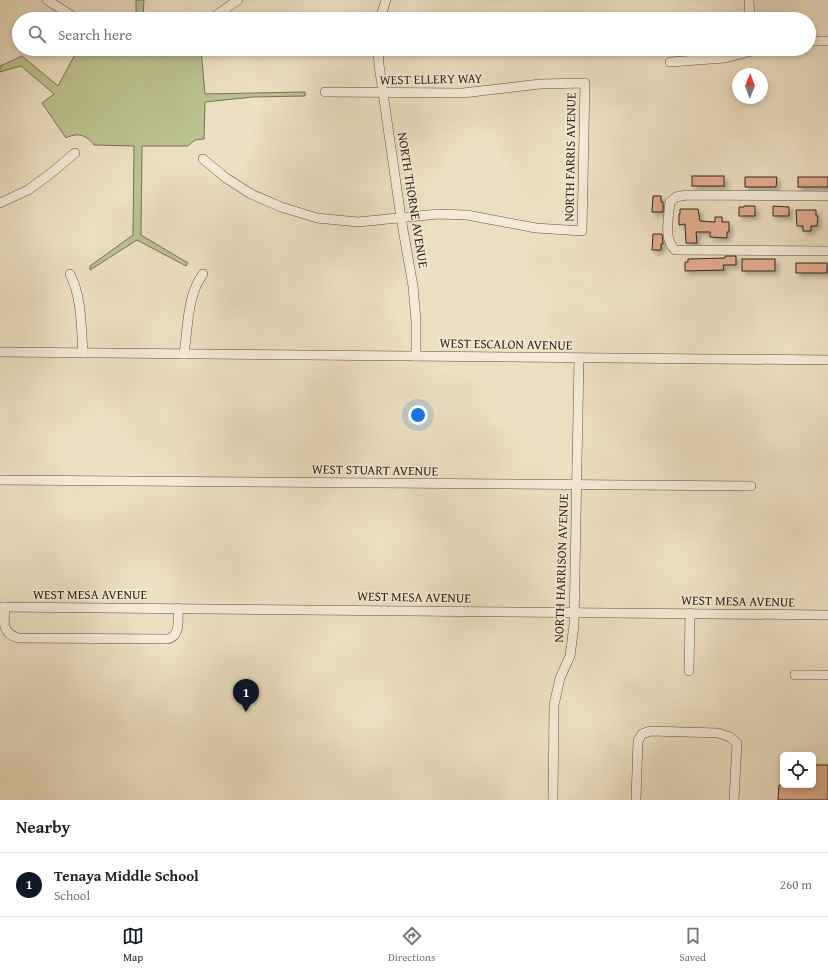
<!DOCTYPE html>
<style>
body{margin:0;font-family:"Gentium Book Plus",serif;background:#f2f2f2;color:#222}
.controls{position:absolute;right:12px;bottom:12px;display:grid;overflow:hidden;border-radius:6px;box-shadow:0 2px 6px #0003}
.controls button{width:36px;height:36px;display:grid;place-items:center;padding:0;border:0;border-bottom:1px solid #e0e0e0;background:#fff;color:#222;font:20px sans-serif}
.compass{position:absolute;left:732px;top:68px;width:36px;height:36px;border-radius:50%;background:#fff;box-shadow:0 2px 6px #0003;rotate:1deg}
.you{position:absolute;left:418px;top:415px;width:14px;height:14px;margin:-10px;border:3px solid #fff;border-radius:50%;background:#1a73e8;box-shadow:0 0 0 6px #1a73e833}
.badge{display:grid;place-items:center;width:26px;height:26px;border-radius:50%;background:#111827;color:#fff;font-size:13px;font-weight:700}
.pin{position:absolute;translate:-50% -33px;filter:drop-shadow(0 1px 2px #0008)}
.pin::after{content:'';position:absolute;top:21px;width:14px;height:12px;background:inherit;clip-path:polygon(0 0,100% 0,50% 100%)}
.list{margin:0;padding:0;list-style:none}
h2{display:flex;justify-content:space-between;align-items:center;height:52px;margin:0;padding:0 16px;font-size:17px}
h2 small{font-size:13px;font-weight:400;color:#767676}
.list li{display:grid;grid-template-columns:26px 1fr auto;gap:12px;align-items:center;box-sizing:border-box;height:64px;padding:0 16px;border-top:1px solid #e0e0e0}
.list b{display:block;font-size:15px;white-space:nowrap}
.list p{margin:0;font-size:13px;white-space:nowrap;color:#767676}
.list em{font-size:13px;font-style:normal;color:#767676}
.icon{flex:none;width:22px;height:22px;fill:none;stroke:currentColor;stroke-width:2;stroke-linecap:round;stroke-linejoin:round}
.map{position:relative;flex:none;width:828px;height:800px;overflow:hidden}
.search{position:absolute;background:#fff;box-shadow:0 2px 6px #0003;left:12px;right:12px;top:12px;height:44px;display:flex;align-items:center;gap:10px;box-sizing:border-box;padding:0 14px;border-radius:22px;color:#767676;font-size:15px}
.sheet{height:116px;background:#fff}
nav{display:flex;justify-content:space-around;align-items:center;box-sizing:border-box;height:56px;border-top:1px solid #e0e0e0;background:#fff;font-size:11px;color:#767676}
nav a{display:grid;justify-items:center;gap:2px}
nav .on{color:#111827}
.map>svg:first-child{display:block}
.green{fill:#bcc190;stroke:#787255}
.building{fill:#e2ac8d;stroke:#35221a;filter:url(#shadow)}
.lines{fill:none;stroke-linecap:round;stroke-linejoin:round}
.minor-casing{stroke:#635244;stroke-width:10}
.minor{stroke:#f3ebd7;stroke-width:9}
.labels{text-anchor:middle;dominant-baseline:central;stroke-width:3;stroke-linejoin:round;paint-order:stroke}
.street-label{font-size:13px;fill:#35221a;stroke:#f3ebd7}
</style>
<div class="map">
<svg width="828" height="800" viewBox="0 0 828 800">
<defs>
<filter id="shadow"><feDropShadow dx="3.5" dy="3.5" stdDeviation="2" flood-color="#0004"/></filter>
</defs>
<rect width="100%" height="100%" fill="#ece0c2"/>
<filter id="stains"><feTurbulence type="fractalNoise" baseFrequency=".005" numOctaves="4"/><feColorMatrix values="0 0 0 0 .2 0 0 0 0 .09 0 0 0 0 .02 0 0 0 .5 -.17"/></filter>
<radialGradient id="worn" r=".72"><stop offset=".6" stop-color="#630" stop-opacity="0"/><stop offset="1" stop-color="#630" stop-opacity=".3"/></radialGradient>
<g class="green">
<path d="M136,0H144L143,19H136Z"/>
<path d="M78,49H201L205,94L305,92V96L253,97L205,102L204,139L195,140L188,146H142L141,235L188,263L186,266L137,240L90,270V266L133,235L134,146L94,145C87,135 77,132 66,138L42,103L54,94L21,66L0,72V66L22,56L58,86Z"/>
</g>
<g class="building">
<rect x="692" y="176" width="32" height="10"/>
<path d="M745,177H777L776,187H745Z"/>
<rect x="798" y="177" width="30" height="10"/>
<path d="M653,196H661V202H663V212H652Z"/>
<path d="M744,206H755V216H739V207H744Z"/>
<path d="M773,206L789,207V216H773Z"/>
<path d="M680,209H698L700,221L715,222V217H722V222H729V232H727V238L710,237V232H696L697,243H686L685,224L679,225V214H680Z"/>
<path d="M796,210H816V216H818L817,226H811V231H803V226H797Z"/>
<path d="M653,234H662L663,244H661V250H652Z"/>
<path d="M725,256H736V265H723L724,270L685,271V262H688V259L725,258Z"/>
<rect x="742" y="259" width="33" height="12"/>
<rect x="796" y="263" width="31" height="10"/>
<path d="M814,765H828V800H778L779,785H814Z"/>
</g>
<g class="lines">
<g class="minor-casing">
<g id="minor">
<path d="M47,0L77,19"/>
<path d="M749,0L750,19"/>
<path d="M211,19L238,0"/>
<path d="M380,19L386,0"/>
<path d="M809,41H828"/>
<path d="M378,49L379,65L401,218L413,286L416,321V356"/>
<path d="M670,62L725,58L752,51V49"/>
<path d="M203,159L226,178L251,194L281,207L317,218L358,222L438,214L467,215L536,228L582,231L585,83L540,84L463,93L325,92"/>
<path d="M828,196L686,195L676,197L670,202C669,216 663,239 675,250L828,251"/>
<path d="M0,203L28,190L50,174L75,153"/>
<path d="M70,274C82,298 81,326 83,353"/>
<path d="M0,352L828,360"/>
<path d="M184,354C188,328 187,295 203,274"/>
<path d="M0,480L751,486"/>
<path d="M0,607L828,615"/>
<path d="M5,607C4,621 1,633 18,638L167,639C181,637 178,619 178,608"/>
<path d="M689,671L690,613"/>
<path d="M795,675H828"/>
<path d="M553,800L554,705L560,678L570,656L574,625L579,358"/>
<path d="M636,800L638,741L642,734L650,731L718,733L730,737L737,743L734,800"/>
</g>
</g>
<use href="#minor" class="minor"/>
</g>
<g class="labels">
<g class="street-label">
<text transform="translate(431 79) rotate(-1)">WEST ELLERY WAY</text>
<text transform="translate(570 157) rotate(-89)">NORTH FARRIS AVENUE</text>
<text transform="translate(413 200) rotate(81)">NORTH THORNE AVENUE</text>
<text transform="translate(506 344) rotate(1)">WEST ESCALON AVENUE</text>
<text transform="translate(375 470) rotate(1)">WEST STUART AVENUE</text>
<text transform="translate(561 568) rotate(-88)">NORTH HARRISON AVENUE</text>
<text x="90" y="594">WEST MESA AVENUE</text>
<text transform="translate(414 597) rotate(1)">WEST MESA AVENUE</text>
<text transform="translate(738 601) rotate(1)">WEST MESA AVENUE</text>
</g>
</g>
<rect width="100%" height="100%" filter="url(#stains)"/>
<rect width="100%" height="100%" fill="url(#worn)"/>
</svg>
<div class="controls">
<button><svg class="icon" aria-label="locate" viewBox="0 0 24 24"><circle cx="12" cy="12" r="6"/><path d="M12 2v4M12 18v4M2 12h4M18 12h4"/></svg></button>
</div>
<svg class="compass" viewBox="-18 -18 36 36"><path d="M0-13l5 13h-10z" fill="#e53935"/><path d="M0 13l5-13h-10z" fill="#767676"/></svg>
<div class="you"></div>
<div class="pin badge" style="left:246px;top:712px">1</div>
<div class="search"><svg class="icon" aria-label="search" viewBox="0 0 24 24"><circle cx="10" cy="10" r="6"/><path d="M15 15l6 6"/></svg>Search here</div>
</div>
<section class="sheet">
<h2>Nearby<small></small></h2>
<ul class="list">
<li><span class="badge">1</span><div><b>Tenaya Middle School</b><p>School</p></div><em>260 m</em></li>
</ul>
</section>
<nav>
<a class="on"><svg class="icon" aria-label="map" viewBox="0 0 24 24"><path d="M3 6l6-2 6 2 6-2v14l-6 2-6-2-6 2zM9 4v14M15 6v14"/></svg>Map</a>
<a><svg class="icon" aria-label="directions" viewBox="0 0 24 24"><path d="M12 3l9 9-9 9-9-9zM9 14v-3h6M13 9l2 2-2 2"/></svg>Directions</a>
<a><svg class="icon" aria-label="saved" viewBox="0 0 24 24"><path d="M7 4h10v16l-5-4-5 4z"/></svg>Saved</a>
</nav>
